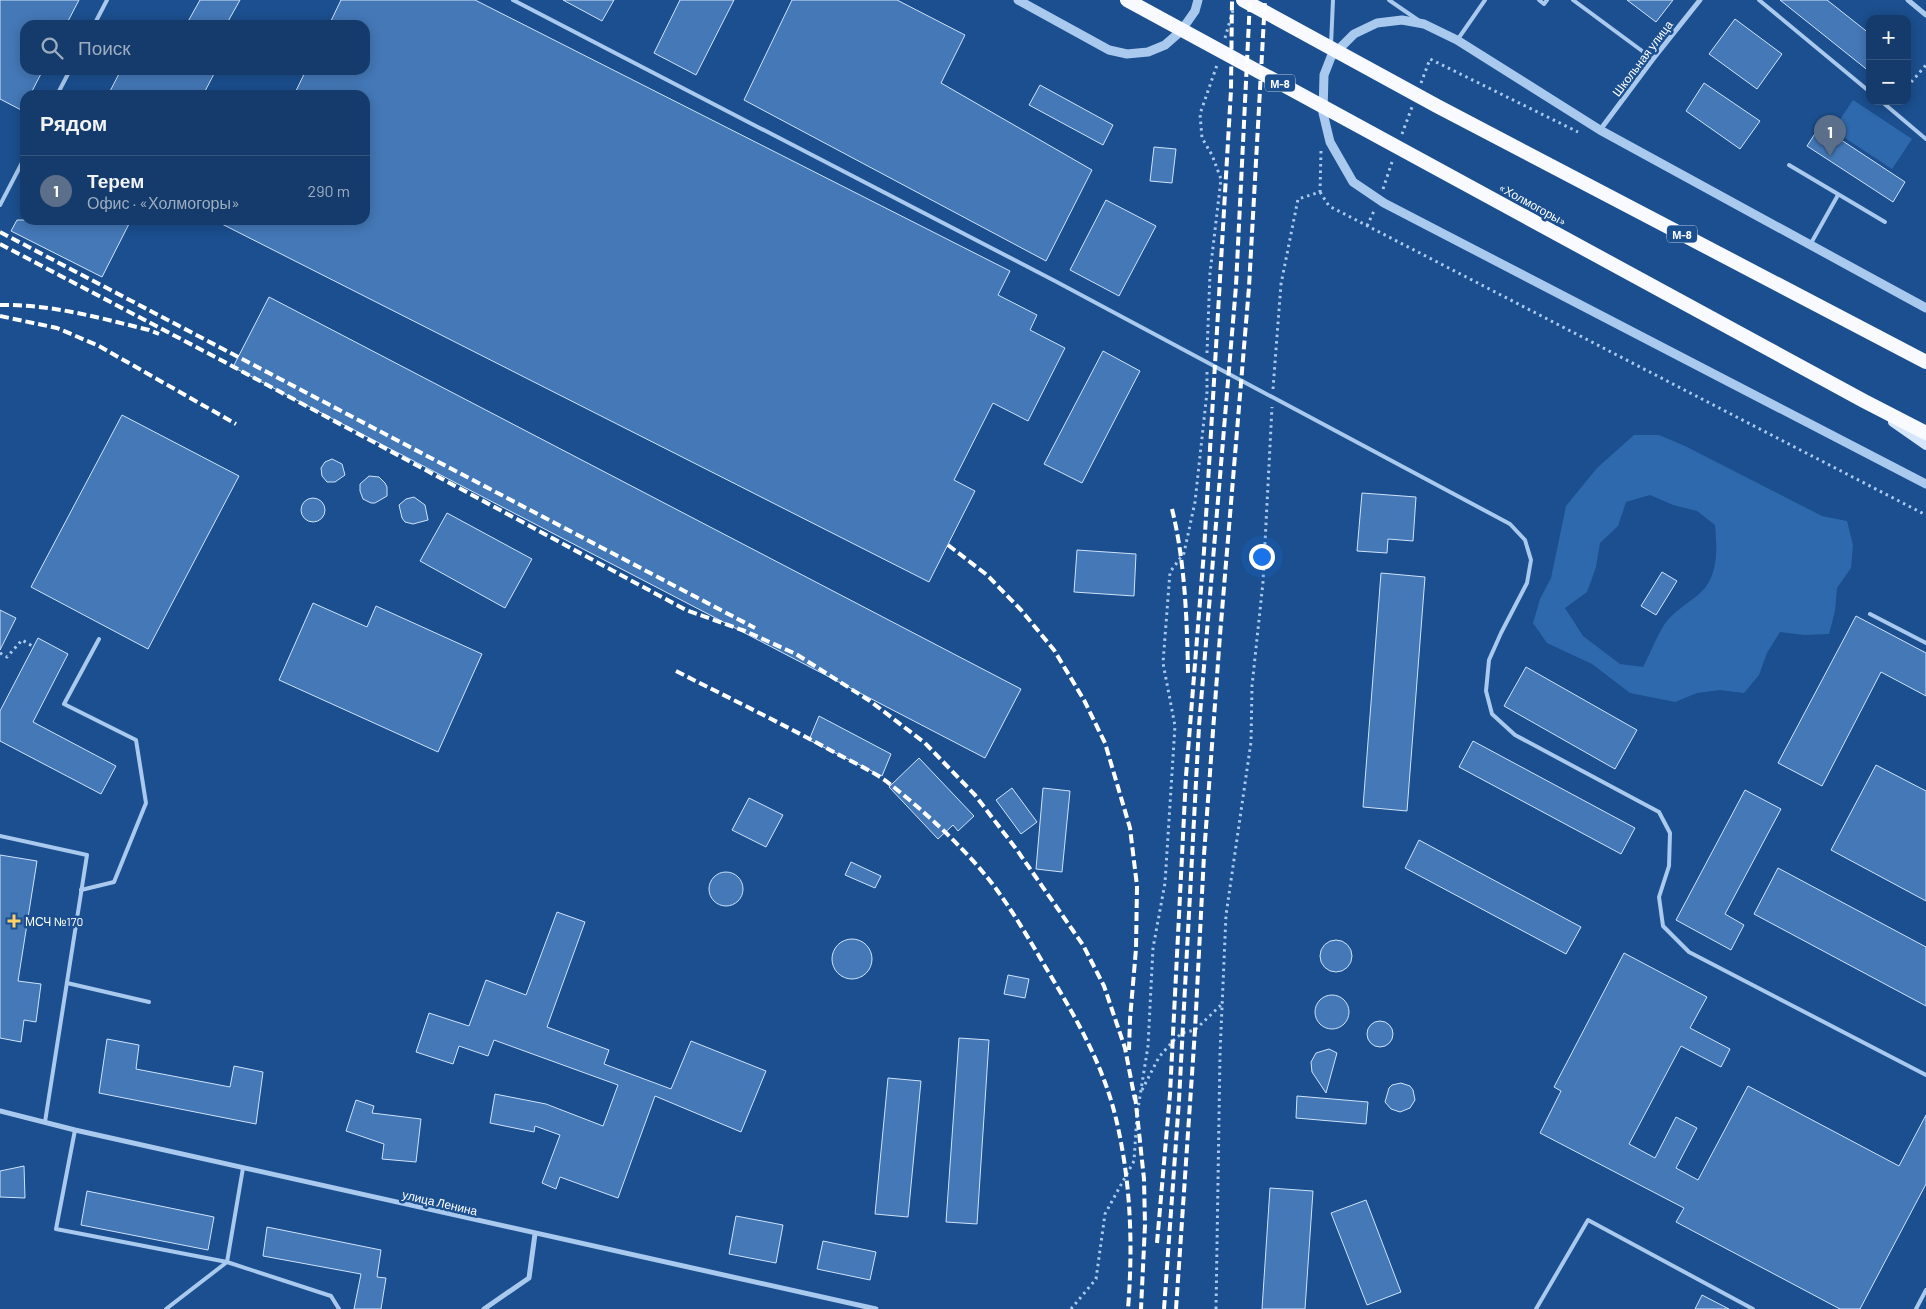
<!DOCTYPE html>
<html lang="ru">
<meta charset="utf-8">
<style>
body{margin:0;font-family:Barlow,sans-serif;background:#214673;color:#f1f3f6}
.controls{position:absolute;right:15px;top:15px;display:grid;overflow:hidden;border-radius:10px;box-shadow:0 2px 12px #0003}
.controls button{width:45px;height:45px;display:grid;place-items:center;padding:0;border:0;border-bottom:1px solid #33557e;background:#143b6b;color:#f1f3f6;font:25px sans-serif}
.you{position:absolute;left:1261px;top:556px;width:18px;height:18px;margin:-12px;border:4px solid #fff;border-radius:50%;background:#1a73e8;box-shadow:0 0 0 8px #1a73e833}
.badge{display:grid;place-items:center;width:32px;height:32px;border-radius:50%;background:#8bbbb9;color:#fff;font-size:16px;font-weight:700}
.pin{position:absolute;translate:-50% -41px;filter:drop-shadow(0 1px 2px #0008)}
.pin::after{content:'';position:absolute;top:26px;width:18px;height:15px;background:inherit;clip-path:polygon(0 0,100% 0,50% 100%)}
.list{margin:0;padding:0;list-style:none}
h2{display:flex;justify-content:space-between;align-items:center;height:65px;margin:0;padding:0 20px;font-size:21px}
h2 small{font-size:16px;font-weight:400;color:#9dadc1}
.list li{display:grid;grid-template-columns:32px 1fr auto;gap:15px;align-items:center;box-sizing:border-box;height:70px;padding:0 20px;border-top:1px solid #33557e}
.list b{display:block;font-size:19px;white-space:nowrap}
.list p{margin:0;font-size:16px;white-space:nowrap;color:#9dadc1}
.list em{font-size:16px;font-style:normal;color:#9dadc1}
.icon{flex:none;width:28px;height:28px;fill:none;stroke:currentColor;stroke-width:2;stroke-linecap:round;stroke-linejoin:round}
.map{position:relative;flex:none;width:1926px;height:1309px;overflow:hidden}
.search{position:absolute;background:#143b6b;box-shadow:0 2px 12px #0003;left:20px;top:20px;width:350px;height:55px;display:flex;align-items:center;gap:12px;box-sizing:border-box;padding:0 18px;border-radius:15px;color:#9dadc1;font-size:19px}
.panel{position:absolute;background:#143b6b;box-shadow:0 2px 12px #0003;left:20px;top:90px;width:350px;height:135px;border-radius:15px}
.map>svg:first-child{display:block}
.green{fill:#2e69ad;fill-rule:evenodd}
.building{fill:#4478b7;stroke:#cfe3fa}
.lines{fill:none;stroke-linecap:round;stroke-linejoin:round}
.path{stroke:#a9c9ee;stroke-width:3;stroke-dasharray:2.5 4;stroke-linecap:butt}
.service{stroke:#a9c9ee;stroke-width:4}
.minor{stroke:#a9c9ee;stroke-width:5}
.tertiary{stroke:#a9c9ee;stroke-width:9}
.secondary{stroke:#d6e6fa;stroke-width:10}
.trunk{stroke:#f8faff;stroke-width:14}
.rail{stroke:#fff;stroke-width:4;stroke-dasharray:9 4;stroke-linecap:butt}
.poi-dot{fill:#ffd166;stroke:#1b4f8f;stroke-width:2}
.labels{text-anchor:middle;dominant-baseline:central;stroke-width:5;stroke-linejoin:round;paint-order:stroke}
.shield{fill:#1b4f8f;stroke:#bbcadd;stroke-width:1}
.shield-label{font-size:11px;font-weight:bold;fill:#fff}
.street-label{font-size:12px;fill:#fff;stroke:#1b4f8f}
.poi-label{font-size:12px;fill:#fff;stroke:#1b4f8f;text-anchor:start}
</style>
<div class="map">
<svg width="1926" height="1309" viewBox="0 0 1926 1309">
<rect width="100%" height="100%" fill="#1b4f8f"/>
<g class="green">
<path d="M1853,100L1912,139L1892,169L1833,130Z"/>
<path d="M1634,435H1659L1685,446L1822,516L1847,521L1853,545L1851,568L1837,588L1835,611L1829,634L1804,635L1780,632L1767,653L1759,675L1744,693L1720,690L1697,693L1675,702L1630,693L1592,664L1547,643L1533,623L1540,599L1551,578L1566,506L1597,468ZM1650,495L1673,505L1697,511L1715,525C1717,549 1719,577 1699,594C1687,604 1673,612 1664,625C1656,638 1650,654 1643,667L1620,664L1583,636L1565,608L1587,592L1596,567L1600,543L1618,526L1626,502Z"/>
</g>
<g class="building">
<path d="M0,0H79L66,25H25V70H43L30,95H25V112L0,99Z"/>
<path d="M200,0H240L226,25H186Z"/>
<path d="M341,0H475L1010,271L998,295L1037,315L1030,330L1065,348L1028,421L993,403L954,480L975,491L929,582L214,220H365V95H294L306,70H365V25H329Z"/>
<path d="M563,0H614L602,21Z"/>
<path d="M680,0H734L696,75L654,53Z"/>
<path d="M792,0H897L965,35L941,83L1092,170L1046,261L744,100Z"/>
<path d="M1627,0H1673L1656,22Z"/>
<path d="M1780,0H1827L1870,34V72Z"/>
<path d="M1735,19L1782,54L1757,89L1709,54Z"/>
<path d="M121,70H216L203,95H108Z"/>
<path d="M1704,83L1760,121L1740,149L1686,111Z"/>
<path d="M1040,85L1113,125L1103,145L1029,105Z"/>
<path d="M1820,126L1905,182L1893,202L1807,146Z"/>
<path d="M1154,147L1176,149L1172,183L1150,181Z"/>
<path d="M1106,200L1156,226L1119,296L1070,270Z"/>
<path d="M17,220H131L102,277L11,231Z"/>
<path d="M269,297L1021,689L985,758L233,367Z"/>
<path d="M1103,351L1140,371L1082,483L1044,464Z"/>
<path d="M122,415L239,476L148,649L31,587Z"/>
<path d="M332,459L342,464L345,475L335,482H327L322,476L321,468L325,462Z"/>
<path d="M369,476L379,477L385,483L387,487V496L375,503H371L363,499L360,491V484Z"/>
<path d="M1362,493L1416,497L1413,541L1388,539L1387,553L1357,551Z"/>
<path d="M414,497L425,505L428,520L413,524L405,522L402,518L399,505L406,499Z"/>
<circle cx="313" cy="510" r="12"/>
<path d="M447,513L532,559L505,608L420,561Z"/>
<path d="M1077,550L1136,554L1134,596L1074,592Z"/>
<path d="M1662,572L1677,581L1656,615L1641,606Z"/>
<path d="M1381,573L1425,577L1407,811L1363,807Z"/>
<path d="M313,603L367,627L376,606L482,654L438,752L279,680Z"/>
<path d="M0,610L16,618L0,650Z"/>
<path d="M1856,616L1926,653V696L1881,672L1822,786L1778,763Z"/>
<path d="M38,638L68,654L33,722L116,766L101,794L0,741V711Z"/>
<path d="M1526,667L1637,730L1615,769L1504,706Z"/>
<path d="M819,716L891,754L882,776L809,740Z"/>
<path d="M1473,741L1635,828L1621,854L1459,767Z"/>
<path d="M919,758L974,816L958,831L953,825L938,839L889,787Z"/>
<path d="M1876,765L1926,791V901L1831,850Z"/>
<path d="M1012,788L1037,822L1021,834L996,800Z"/>
<path d="M1043,788L1070,791L1062,872L1036,869Z"/>
<path d="M1745,790L1781,809L1725,914L1744,925L1731,950L1676,920Z"/>
<path d="M749,798L783,815L766,847L732,830Z"/>
<path d="M1419,840L1581,927L1566,954L1405,868Z"/>
<path d="M0,855L37,861L18,981L41,984L36,1022L24,1020L21,1042L0,1038Z"/>
<path d="M851,862L881,876L875,888L845,875Z"/>
<path d="M1778,868L1926,947V1006L1754,914Z"/>
<circle cx="726" cy="889" r="17"/>
<path d="M557,912L585,922L547,1027L609,1050L604,1064L671,1089L691,1041L766,1071L741,1132L655,1096L618,1198L560,1177L556,1189L542,1183L560,1135L535,1126L534,1132L490,1123L495,1094L546,1104L603,1126L618,1085L494,1040L488,1056L459,1046L453,1064L416,1052L429,1013L469,1026L486,980L526,995Z"/>
<circle cx="852" cy="959" r="20"/>
<circle cx="1336" cy="956" r="16"/>
<path d="M1624,953L1707,997L1690,1028L1730,1049L1721,1067L1681,1046L1629,1144L1655,1158L1676,1117L1697,1128L1676,1168L1698,1180L1748,1086L1899,1166L1926,1115V1184L1860,1309H1840L1676,1222L1684,1208L1540,1133L1561,1091L1554,1087Z"/>
<path d="M1008,975L1029,979L1025,998L1004,994Z"/>
<circle cx="1332" cy="1012" r="17"/>
<circle cx="1380" cy="1034" r="13"/>
<path d="M959,1038L989,1040L977,1224L946,1222Z"/>
<path d="M107,1039L139,1045L136,1069L230,1087L234,1066L263,1072L256,1124L99,1093Z"/>
<path d="M1329,1049L1337,1053L1326,1093L1312,1072L1311,1062L1316,1053Z"/>
<path d="M888,1078L921,1081L908,1217L875,1214Z"/>
<path d="M1401,1083L1410,1086L1413,1090L1415,1100L1410,1108L1400,1112L1391,1109L1385,1102L1389,1088L1392,1085Z"/>
<path d="M1297,1096L1368,1102L1366,1124L1296,1118Z"/>
<path d="M356,1100L374,1106L372,1113L421,1119L416,1162L382,1159L384,1144L346,1131Z"/>
<path d="M24,1166L25,1198L0,1197V1171Z"/>
<path d="M1270,1188L1313,1191L1305,1309H1262Z"/>
<path d="M87,1191L214,1217L208,1250L81,1225Z"/>
<path d="M1366,1200L1401,1292L1367,1305L1331,1213Z"/>
<path d="M736,1216L783,1225L776,1263L729,1254Z"/>
<path d="M267,1227L381,1250L377,1277L386,1278L381,1309H354L361,1274L263,1256Z"/>
<path d="M823,1241L876,1252L870,1280L817,1269Z"/>
<path d="M1702,1295L1729,1309H1695Z"/>
</g>
<g class="lines">
<g class="path">
<path d="M1225,38L1233,10"/>
<path d="M1421,83L1430,59L1578,132"/>
<path d="M1907,87L1926,65"/>
<path d="M1402,134L1412,107"/>
<path d="M1383,189L1393,159"/>
<path d="M1320,192L1329,206L1926,515"/>
<path d="M1367,226L1374,211"/>
<path d="M1207,353L1210,273L1221,179L1212,155L1202,138L1200,114L1217,65"/>
<path d="M1273,389L1281,284L1298,199L1320,192L1321,151"/>
<path d="M0,653L7,657L22,640L34,647"/>
<path d="M1142,1090L1159,1057L1174,1040L1182,1033L1195,1030L1222,1004"/>
<path d="M1071,1309L1096,1279L1105,1214L1134,1161L1137,1115L1148,1046L1153,948L1165,883L1175,726L1163,663L1170,572L1184,553L1195,502L1207,392V372"/>
<path d="M1216,1309L1220,1054L1226,915L1251,742L1252,686L1263,582L1272,407"/>
</g>
<g class="service">
<path d="M513,0L1055,281L1510,524L1525,540L1531,560L1527,583L1501,633L1489,660L1486,691L1492,714L1515,735L1659,812L1670,833L1669,866L1659,897L1663,926L1689,952L1926,1075"/>
<path d="M1389,0L1418,20"/>
<path d="M1539,0L1544,4L1547,0"/>
<path d="M1573,0L1653,59"/>
<path d="M1759,0L1870,92"/>
<path d="M94,25L107,0"/>
<path d="M1458,39L1485,0"/>
<path d="M1331,45L1333,0"/>
<path d="M57,95L70,70"/>
<path d="M1881,101L1926,139"/>
<path d="M1789,165L1885,222"/>
<path d="M0,205L25,157"/>
<path d="M1810,245L1838,195"/>
<path d="M1870,614L1926,643"/>
<path d="M0,836L87,855L45,1122"/>
<path d="M81,890L114,882L146,803L136,740L64,704L99,639"/>
<path d="M67,983L149,1002"/>
<path d="M75,1130L56,1229L227,1262L331,1296L339,1309"/>
<path d="M166,1309L227,1262L243,1168"/>
<path d="M1536,1309L1588,1220L1753,1309"/>
<path d="M1916,1309L1926,1290"/>
</g>
<g class="minor">
<path d="M1908,0L1926,15"/>
<path d="M1600,130L1653,59L1700,0"/>
<path d="M0,1111L75,1130L876,1309"/>
<path d="M484,1309L529,1278L535,1234"/>
</g>
<g class="tertiary">
<path d="M1018,0L1109,50L1127,54L1148,52L1165,45L1181,31L1195,11L1198,0"/>
<path d="M1926,308L1600,130L1457,40L1424,24L1402,20L1377,23L1354,34L1331,57L1324,75L1323,113L1330,142L1353,182L1384,203L1926,484"/>
</g>
<path class="secondary" d="M1893,422L1926,445"/>
<g class="trunk">
<path d="M1127,0L1864,401L1926,433"/>
<path d="M1243,0L1437,106L1926,362"/>
</g>
<g class="rail">
<path d="M0,232L755,628"/>
<path d="M0,244L219,359L686,610L745,631L796,654L870,701L925,743L975,795L1017,850L1083,945L1104,986L1125,1048L1135,1100"/>
<path d="M0,305C51,304 100,318 149,330L159,334"/>
<path d="M0,316L57,328L99,346L236,424"/>
<path d="M1172,509C1185,562 1187,619 1188,673"/>
<path d="M948,545L987,575L1021,610L1054,650L1084,700L1105,743L1130,828L1137,886L1136,949L1130,1019L1129,1050"/>
<path d="M676,671C727,697 779,722 830,750C848,760 869,769 886,781C922,809 958,842 987,877C1011,907 1030,941 1049,973C1078,1021 1105,1069 1117,1123C1131,1184 1133,1247 1128,1309"/>
<path d="M1135,1095L1144,1179L1145,1225L1141,1309"/>
<path d="M1157,1243L1170,1094L1186,776L1204,551L1219,296L1231,90L1232,0"/>
<path d="M1164,1309L1179,1100L1199,726L1236,286L1250,0"/>
<path d="M1176,1309L1195,1030L1204,855L1220,635L1249,287L1265,0"/>
</g>
</g>
<path class="poi-dot" d="M11.5 913.5h5v5h5v5h-5v5h-5v-5h-5v-5h5z"/>
<g class="labels">
<g class="shield">
<rect x="1265" y="74.5" width="30" height="17" rx="4"/>
<rect x="1667" y="225.5" width="30" height="17" rx="4"/>
</g>
<g class="shield-label">
<text x="1280" y="83">М-8</text>
<text x="1682" y="234">М-8</text>
</g>
<g class="street-label">
<text transform="translate(1642 58) rotate(-53)">Школьная улица</text>
<text transform="translate(1533 204) rotate(29)">«Холмогоры»</text>
<text transform="translate(440 1202) rotate(13)">улица Ленина</text>
</g>
<g class="poi-label">
<text x="25" y="921">МСЧ №170</text>
</g>
</g>
</svg>
<div class="controls">
<button>+</button>
<button>−</button>
</div>
<div class="you"></div>
<div class="pin badge" style="left:1830px;top:156px;background:#5c6f8a">1</div>
<div class="search"><svg class="icon" aria-label="search" viewBox="0 0 24 24"><circle cx="10" cy="10" r="6"/><path d="M15 15l6 6"/></svg>Поиск</div>
<section class="panel">
<h2>Рядом<small></small></h2>
<ul class="list">
<li><span class="badge" style="background:#5c6f8a">1</span><div><b>Терем</b><p>Офис · «Холмогоры»</p></div><em>290 m</em></li>
</ul>
</section>
</div>
